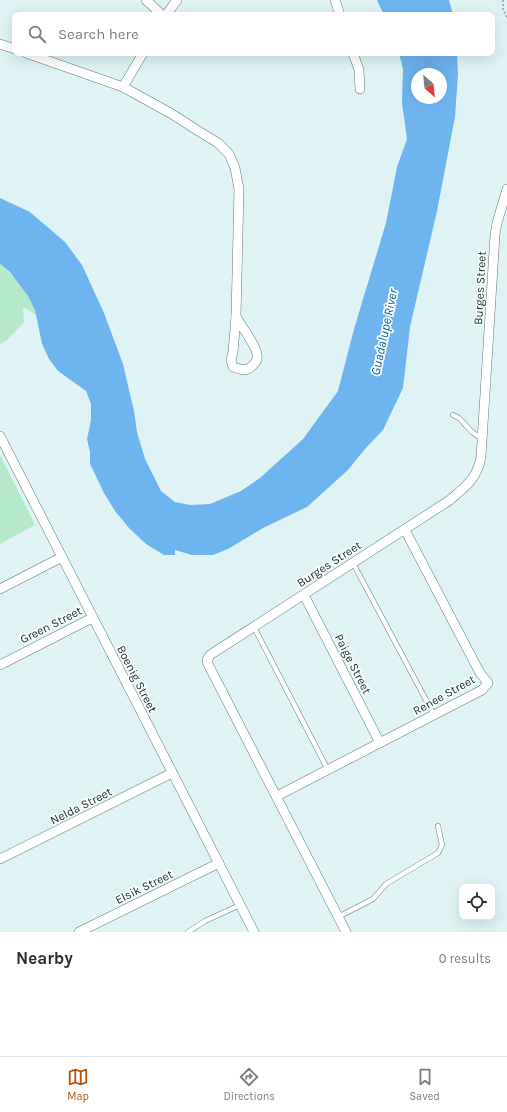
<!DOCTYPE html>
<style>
body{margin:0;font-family:Karla,sans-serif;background:#f2f2f3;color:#2b2b33}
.controls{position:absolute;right:12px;bottom:12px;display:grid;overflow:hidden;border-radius:8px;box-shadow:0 4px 16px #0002}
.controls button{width:36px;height:36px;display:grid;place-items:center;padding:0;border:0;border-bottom:1px solid #e1e1e2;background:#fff;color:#2b2b33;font:20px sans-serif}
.compass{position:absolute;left:411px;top:68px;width:36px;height:36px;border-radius:50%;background:#fff;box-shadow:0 4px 16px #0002;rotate:153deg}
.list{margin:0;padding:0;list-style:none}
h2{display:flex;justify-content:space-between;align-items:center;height:52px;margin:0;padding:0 16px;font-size:17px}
h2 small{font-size:13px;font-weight:400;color:#7c7c81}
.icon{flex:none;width:22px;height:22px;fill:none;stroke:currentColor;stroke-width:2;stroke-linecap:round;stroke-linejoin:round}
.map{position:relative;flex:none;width:507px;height:932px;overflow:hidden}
.search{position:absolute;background:#fff;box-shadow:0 4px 16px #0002;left:12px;right:12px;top:12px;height:44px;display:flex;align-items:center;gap:10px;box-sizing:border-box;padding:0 14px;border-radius:8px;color:#7c7c81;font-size:15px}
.sheet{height:124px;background:#fff}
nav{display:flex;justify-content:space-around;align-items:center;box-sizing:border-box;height:56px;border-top:1px solid #e1e1e2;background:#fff;font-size:11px;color:#7c7c81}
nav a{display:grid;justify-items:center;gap:2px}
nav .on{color:#b45309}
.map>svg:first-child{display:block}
.green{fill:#b4e9c9}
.water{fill:#6eb5f0;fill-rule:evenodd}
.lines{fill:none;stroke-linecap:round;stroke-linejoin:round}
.service-casing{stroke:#66797a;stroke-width:5.5}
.minor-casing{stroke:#66797a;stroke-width:10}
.path{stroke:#8d9b9c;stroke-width:1.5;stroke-dasharray:2 2;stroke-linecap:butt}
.service{stroke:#fff;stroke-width:4.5}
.minor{stroke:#fff;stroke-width:9}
.labels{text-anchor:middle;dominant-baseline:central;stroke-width:3.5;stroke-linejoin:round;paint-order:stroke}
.street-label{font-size:12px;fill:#262d2e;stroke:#f6fefe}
.water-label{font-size:13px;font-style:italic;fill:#085c93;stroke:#f6fefe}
</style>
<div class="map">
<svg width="507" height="932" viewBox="0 0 507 932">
<rect width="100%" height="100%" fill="#dff3f5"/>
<g class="green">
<path d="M0,264C16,277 31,295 37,315L23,307L24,322L6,341L0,344Z"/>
<path d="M0,455L35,525L0,544Z"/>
</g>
<g class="water">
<path d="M377,0H449L453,15H384Z"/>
<path d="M399,53H457L458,74L455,117L437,211L410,327L403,388L383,430L365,449L348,470L307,507L263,528L228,549L213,555H192L175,550V555H164L146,544L129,528L115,511L104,493L90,464V452L87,439L91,420V404L86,391L58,371L49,359L42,344L35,310L28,296L10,272L0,264V198L30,212L65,242L82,265L104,313L123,364L134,411L137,432L145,459L161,491L175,502L190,505L210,504L241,491L260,478L303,439L338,391L354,329L386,223L397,167L407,139L402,103L403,69ZM417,74H441V98H417Z"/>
</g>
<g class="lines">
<g class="service-casing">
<g id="service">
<path d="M453,415L459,418L472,432L482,439"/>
<path d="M353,563L434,715"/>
<path d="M254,627L328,770"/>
<path d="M338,917L373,899L386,884L438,853L442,845L438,826"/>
<path d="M188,932L205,921L240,905"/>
</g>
</g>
<g class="minor-casing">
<g id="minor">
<path d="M146,0L162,15"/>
<path d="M335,0L340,15"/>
<path d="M166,15L177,0"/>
<path d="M0,44L15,49"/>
<path d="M26,53L123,87L172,114L200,132L218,143L229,154L235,168L239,189L236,317"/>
<path d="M353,53L359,70L360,89"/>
<path d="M123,87L143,53"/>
<path d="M236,317C241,326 260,350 257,359C256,363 253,365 251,367C246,372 239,369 233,367L231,360L233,352Z"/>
<path d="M0,436L254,932"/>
<path d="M0,589L62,557"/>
<path d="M304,595L380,743"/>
<path d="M0,665L92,618"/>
<path d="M277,796L482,690L488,683L480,673L405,530"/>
<path d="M0,859L172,773"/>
<path d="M79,932L219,863"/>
<path d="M346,932L208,664L207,660L210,655L450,500C466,486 477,479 481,457L495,235L497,223L507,189"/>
</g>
</g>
<path class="path" d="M503,0V9L507,18"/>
<use href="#service" class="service"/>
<use href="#minor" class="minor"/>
</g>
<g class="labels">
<g class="street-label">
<text transform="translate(480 288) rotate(-87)">Burges Street</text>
<text transform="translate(329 564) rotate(-33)">Burges Street</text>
<text transform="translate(51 625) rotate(-27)">Green Street</text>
<text transform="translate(353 664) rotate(63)">Paige Street</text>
<text transform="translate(137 679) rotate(63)">Boenig Street</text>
<text transform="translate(444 695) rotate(-29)">Renee Street</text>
<text transform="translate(81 806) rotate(-27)">Nelda Street</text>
<text transform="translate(144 887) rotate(-26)">Elsik Street</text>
</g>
<g class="water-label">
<text transform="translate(384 332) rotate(-78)">Guadalupe River</text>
</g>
</g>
</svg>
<div class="controls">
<button><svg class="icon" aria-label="locate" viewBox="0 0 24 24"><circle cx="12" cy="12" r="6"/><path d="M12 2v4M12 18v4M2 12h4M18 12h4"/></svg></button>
</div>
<svg class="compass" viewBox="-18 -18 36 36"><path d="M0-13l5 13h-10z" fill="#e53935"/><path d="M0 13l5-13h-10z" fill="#7c7c81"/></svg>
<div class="search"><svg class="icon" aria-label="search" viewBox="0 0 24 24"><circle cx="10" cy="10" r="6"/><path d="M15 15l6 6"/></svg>Search here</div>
</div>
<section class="sheet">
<h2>Nearby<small>0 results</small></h2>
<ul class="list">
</ul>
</section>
<nav>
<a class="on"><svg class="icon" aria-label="map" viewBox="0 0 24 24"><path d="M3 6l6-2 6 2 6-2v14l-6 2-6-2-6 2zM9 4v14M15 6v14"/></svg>Map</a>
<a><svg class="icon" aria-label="directions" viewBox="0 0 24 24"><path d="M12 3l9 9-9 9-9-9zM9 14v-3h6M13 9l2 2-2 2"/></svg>Directions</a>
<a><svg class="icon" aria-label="saved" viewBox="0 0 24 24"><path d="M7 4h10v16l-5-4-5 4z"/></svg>Saved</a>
</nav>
